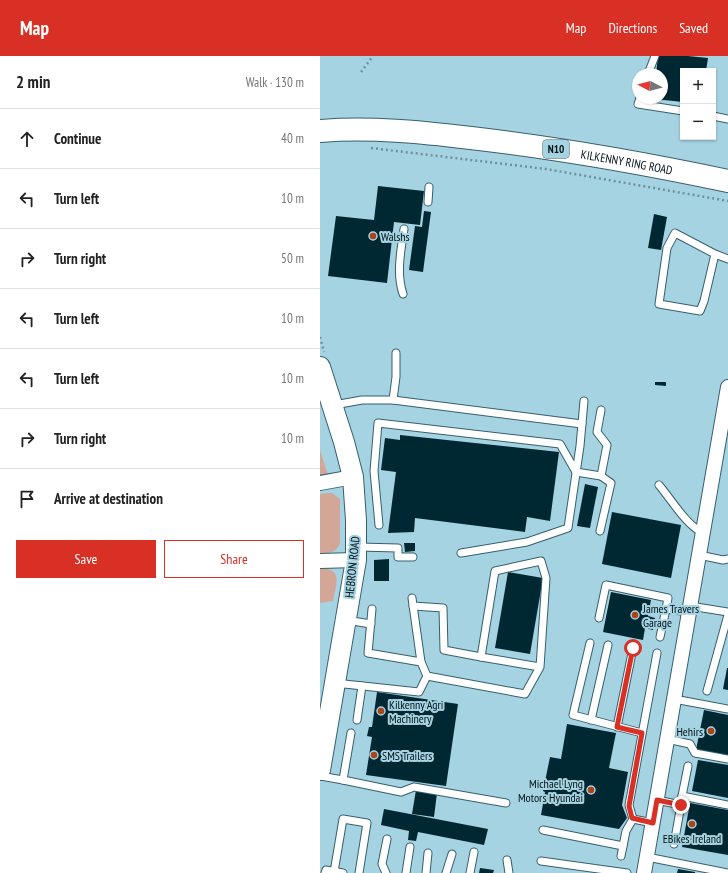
<!DOCTYPE html>
<meta charset="utf-8">
<style>
body{margin:0;font-family:"PT Sans Narrow",sans-serif;background:#f2f2f2;color:#222}
.controls{position:absolute;right:12px;top:12px;display:grid;overflow:hidden;border-radius:0px;box-shadow:0 1px 3px #0004}
.controls button{width:36px;height:36px;display:grid;place-items:center;padding:0;border:0;border-bottom:1px solid #e0e0e0;background:#fff;color:#222;font:20px sans-serif}
.compass{position:absolute;left:312px;top:12px;width:36px;height:36px;border-radius:50%;background:#fff;box-shadow:0 1px 3px #0004;rotate:277deg}
.stop{position:absolute;width:12px;height:12px;margin:-9px;border:3px solid #d93025;border-radius:50%;background:#fff}
.stop.end{background:#d93025;border-color:#fff;box-shadow:0 1px 4px #0008}
.list{margin:0;padding:0;list-style:none}
h2{display:flex;justify-content:space-between;align-items:center;height:52px;margin:0;padding:0 16px;font-size:17px}
h2 small{font-size:13px;font-weight:400;color:#767676}
.list li{display:grid;grid-template-columns:26px 1fr auto;gap:12px;align-items:center;box-sizing:border-box;height:60px;padding:0 16px;border-top:1px solid #e0e0e0}
.list b{display:block;font-size:15px;white-space:nowrap}
.list em{font-size:13px;font-style:normal;color:#767676}
.actions{display:flex;gap:8px;padding:12px 16px}
.actions a{flex:1;padding:9px 0;border:1px solid #d93025;border-radius:0px;text-align:center;font-size:14px;color:#d93025}
.actions .main{background:#d93025;color:#fff}
.icon{flex:none;width:22px;height:22px;fill:none;stroke:currentColor;stroke-width:2;stroke-linecap:round;stroke-linejoin:round}
.map{position:relative;flex:none;width:408px;height:817px;overflow:hidden}
header{display:flex;align-items:center;gap:24px;box-sizing:border-box;height:56px;padding:0 20px;background:#d93025;color:#fff}
header strong{font-size:19px}
nav{display:flex;gap:22px;margin-inline-start:auto;font-size:14px}
main{display:flex}
aside{flex:1;background:#fff}
.map>svg:first-child{display:block}
.green{fill:#d2a798}
.building{fill:#002833}
.lines{fill:none;stroke-linecap:round;stroke-linejoin:round}
.lane-casing{stroke:#355f6d;stroke-width:9}
.street-casing{stroke:#355f6d;stroke-width:16}
.secondary-casing{stroke:#355f6d;stroke-width:22}
.highway-casing{stroke:#355f6d;stroke-width:24}
.path{stroke:#6e919d;stroke-width:2.5;stroke-dasharray:2 3;stroke-linecap:butt}
.lane{stroke:#fff;stroke-width:7}
.street{stroke:#fff;stroke-width:14}
.secondary{stroke:#fff;stroke-width:20}
.highway{stroke:#fff;stroke-width:22}
.route{stroke:#d93025;stroke-width:5}
.poi-dot{fill:#aa441b;stroke:#a6d3e2;stroke-width:1.5}
.labels{text-anchor:middle;dominant-baseline:central;stroke-width:4;stroke-linejoin:round;paint-order:stroke}
.shield{fill:#a6d3e2;stroke:#334b54;stroke-width:1}
.shield-label{font-size:11px;font-weight:bold;fill:#021117}
.street-label{font-size:12px;fill:#021117;stroke:#a6d3e2}
.poi-label{font-size:12px;fill:#021117;stroke:#a6d3e2;text-anchor:start}
</style>
<header>
<strong>Map</strong>
<nav><a>Map</a><a>Directions</a><a>Saved</a></nav>
</header>
<main>
<aside>
<h2>2 min<small>Walk · 130 m</small></h2>
<ul class="list">
<li><svg class="icon" aria-label="ahead" viewBox="0 0 24 24"><path d="M12 20V5M6 11l6-6 6 6"/></svg><div><b>Continue</b></div><em>40 m</em></li>
<li><svg class="icon" aria-label="left" viewBox="0 0 24 24"><path d="M17 20v-9H6M10 6l-5 5 5 5"/></svg><div><b>Turn left</b></div><em>10 m</em></li>
<li><svg class="icon" aria-label="right" viewBox="0 0 24 24"><path d="M7 20v-9h11M14 6l5 5-5 5"/></svg><div><b>Turn right</b></div><em>50 m</em></li>
<li><svg class="icon" aria-label="left" viewBox="0 0 24 24"><path d="M17 20v-9H6M10 6l-5 5 5 5"/></svg><div><b>Turn left</b></div><em>10 m</em></li>
<li><svg class="icon" aria-label="left" viewBox="0 0 24 24"><path d="M17 20v-9H6M10 6l-5 5 5 5"/></svg><div><b>Turn left</b></div><em>10 m</em></li>
<li><svg class="icon" aria-label="right" viewBox="0 0 24 24"><path d="M7 20v-9h11M14 6l5 5-5 5"/></svg><div><b>Turn right</b></div><em>10 m</em></li>
<li><svg class="icon" aria-label="arrive" viewBox="0 0 24 24"><path d="M6 21V4h12l-3 4 3 4H6"/></svg><div><b>Arrive at destination</b></div></li>
</ul>
<div class="actions"><a class="main">Save</a><a>Share</a></div>
</aside>
<div class="map">
<svg width="408" height="817" viewBox="0 0 408 817">
<rect width="100%" height="100%" fill="#a6d3e2"/>
<g class="green">
<path d="M0,394L8,419L0,422Z"/>
<path d="M8,437H12L20,443V487C17,497 9,497 0,498V438Z"/>
<path d="M0,512C24,513 16,528 13,545L0,547Z"/>
</g>
<g class="building">
<path d="M338,0H368L388,2L386,15H363V46L334,43L342,42V18H336Z"/>
<path d="M58,130L104,135L100,169L74,166L67,227L8,220L16,160L54,164Z"/>
<path d="M104,155L111,156L103,216L89,214L95,170L102,171Z"/>
<path d="M334,158L347,161L341,194L328,192Z"/>
<path d="M335,326H346V330L335,329Z"/>
<path d="M80,379L239,396L230,465L207,461L205,476L95,462L94,476L68,477L76,416L61,414L65,382L80,384Z"/>
<path d="M265,428L278,431L270,472L257,470Z"/>
<path d="M292,456L361,469L351,522L282,508Z"/>
<path d="M84,487H95V495L85,496Z"/>
<path d="M69,503V525H54V504Z"/>
<path d="M188,516L223,522L210,598L175,592Z"/>
<path d="M291,536L331,544L328,560L335,562L333,574L325,572L323,584L283,576Z"/>
<path d="M407,612H408V634L403,633Z"/>
<path d="M57,636L138,648L126,730L46,719L52,681L47,680L49,671H52Z"/>
<path d="M384,654L408,659V700L376,694Z"/>
<path d="M247,668L296,677L289,712L308,716L302,749L307,762L299,773L221,759L225,736L223,735L230,701L241,703Z"/>
<path d="M378,704L408,709V742L372,735Z"/>
<path d="M96,734L117,737L114,761L92,758Z"/>
<path d="M370,747L408,754V799L362,791Z"/>
<path d="M64,753L168,773L164,789L98,776L96,785L88,784L89,775L61,769Z"/>
<path d="M160,812L174,814L173,817H159Z"/>
<path d="M358,813L375,816V817H357Z"/>
</g>
<g class="lines">
<g class="lane-casing">
<g id="lane">
<path d="M328,18L335,0"/>
<path d="M320,42L318,48L363,55"/>
<path d="M393,60L408,63"/>
<path d="M108,146L109,131"/>
<path d="M395,198L384,245L380,255L339,248L347,192L355,177L395,198L408,203"/>
<path d="M83,238C76,217 81,194 84,173"/>
<path d="M73,344L76,321V297"/>
<path d="M14,349L42,344H73L262,368"/>
<path d="M339,429C351,443 366,469 383,477"/>
<path d="M59,469L54,415L58,367L240,388L256,416L281,420L287,389L277,376L281,354"/>
<path d="M280,475L291,427L281,420"/>
<path d="M38,491L78,492V501H93"/>
<path d="M141,497L207,486L248,472L260,390L264,345"/>
<path d="M379,499L403,504L408,503"/>
<path d="M92,542L101,606"/>
<path d="M93,550L123,552L124,594L161,601"/>
<path d="M370,550L408,556"/>
<path d="M52,553L48,597L101,606L107,620"/>
<path d="M279,562L286,529L348,542L346,553L369,556"/>
<path d="M26,564L51,568"/>
<path d="M340,581L346,553"/>
<path d="M270,587L253,659L322,677"/>
<path d="M15,627L99,636L107,620L205,638L220,611L226,522L221,505L175,515L161,601L220,611"/>
<path d="M387,635L408,559"/>
<path d="M354,643L408,653"/>
<path d="M37,664L42,630"/>
<path d="M271,664L288,589"/>
<path d="M297,671L313,592"/>
<path d="M347,683L370,688L375,697L408,703"/>
<path d="M0,720L23,724L31,677"/>
<path d="M23,724L81,736L94,731L186,747"/>
<path d="M362,740L368,710"/>
<path d="M337,744L361,749L362,740L408,749"/>
<path d="M313,763L333,767"/>
<path d="M223,774L303,790"/>
<path d="M354,788L361,749"/>
<path d="M301,800L306,775L313,763L309,749L337,597"/>
<path d="M327,801L408,817"/>
<path d="M187,804L189,817"/>
<path d="M221,805L307,817"/>
<path d="M14,816L23,763L47,767L39,817"/>
<path d="M5,817L6,814L23,817"/>
<path d="M66,817L62,808L67,783"/>
<path d="M86,817L90,791"/>
<path d="M106,817L108,797"/>
<path d="M126,817L132,798"/>
<path d="M150,817L154,796"/>
</g>
</g>
<g class="street-casing">
<g id="street">
<path d="M0,427L33,421"/>
<path d="M0,505L36,504"/>
<path d="M324,817L408,331"/>
</g>
</g>
<g class="secondary-casing">
<path id="secondary" d="M0,311L24,386L33,421L36,464V504L0,714"/>
</g>
<g class="highway-casing">
<g id="highway">
<path id="s1" d="M0,75C51,71 101,76 151,82C237,92 323,107 408,125"/>
</g>
</g>
<g class="path">
<path d="M41,16L53,0"/>
<path d="M51,92L226,113L408,145"/>
<path d="M0,281L4,296"/>
</g>
<use href="#lane" class="lane"/>
<use href="#street" class="street"/>
<use href="#secondary" class="secondary"/>
<use href="#highway" class="highway"/>
</g>
<g class="lines">
<path class="route" d="M313,592L297,671L322,677L309,750L312,762L333,767L337,744L361,749"/>
</g>
<g class="poi-dot">
<circle cx="53" cy="180" r="4"/>
<circle cx="315" cy="559" r="4"/>
<circle cx="61" cy="655" r="4"/>
<circle cx="391" cy="675" r="4"/>
<circle cx="54" cy="699" r="4"/>
<circle cx="271" cy="734" r="4"/>
<circle cx="372" cy="768" r="4"/>
</g>
<g class="labels">
<rect class="shield" x="223" y="84" width="26" height="18" rx="3"/>
<g class="shield-label">
<text x="236" y="93">N10</text>
</g>
<g class="street-label">
<text stroke="none"><textPath href="#s1" startOffset="309">KILKENNY RING ROAD</textPath></text>
<text transform="translate(32 511) rotate(-84)">HEBRON ROAD</text>
</g>
<g class="poi-label">
<text x="61" y="180">Walshs</text>
<text x="323" y="552">James Travers<tspan x="323" dy="14">Garage</tspan></text>
<text x="69" y="648">Kilkenny Agri<tspan x="69" dy="14">Machinery</tspan></text>
<text x="383" y="675" text-anchor="end">Hehirs</text>
<text x="62" y="699">SMS Trailers</text>
<text x="263" y="727" text-anchor="end">Michael Lyng<tspan x="263" dy="14">Motors Hyundai</tspan></text>
<text x="372" y="782" text-anchor="middle">EBikes Ireland</text>
</g>
</g>
</svg>
<div class="controls">
<button>+</button>
<button>−</button>
</div>
<svg class="compass" viewBox="-18 -18 36 36"><path d="M0-13l5 13h-10z" fill="#e53935"/><path d="M0 13l5-13h-10z" fill="#767676"/></svg>
<div class="stop" style="left:313px;top:592px"></div>
<div class="stop end" style="left:361px;top:749px"></div>
</div>
</main>
